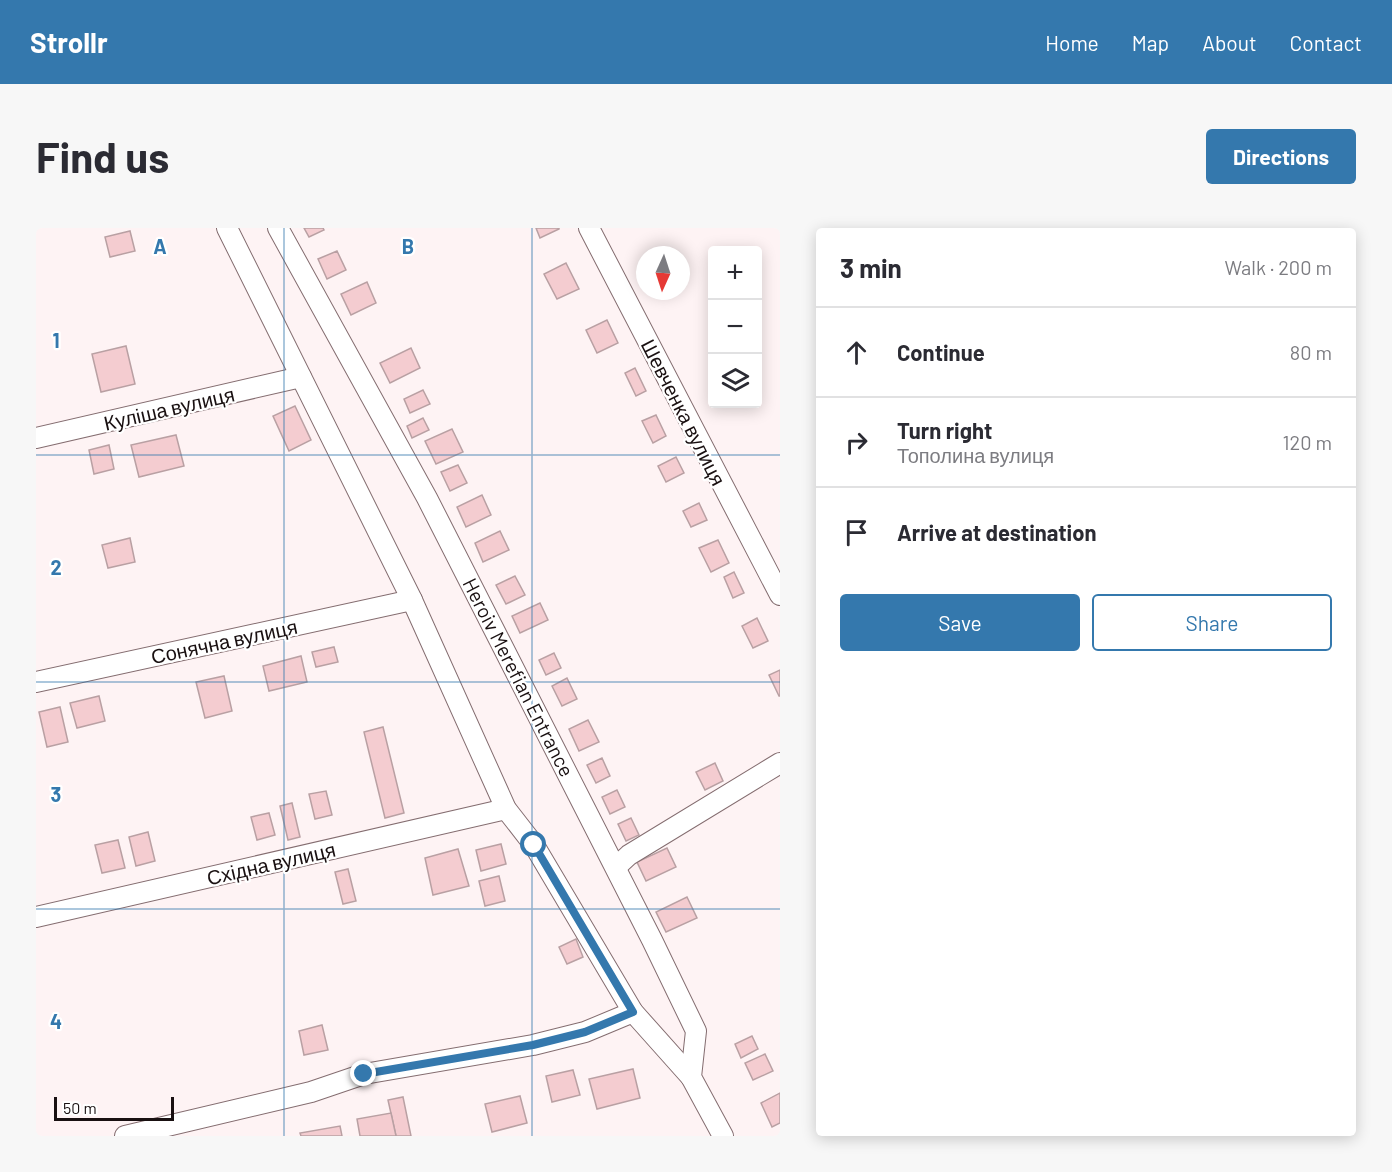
<!DOCTYPE html>
<meta charset="utf-8">
<style>
body{margin:0;font-family:Barlow,sans-serif;background:#f7f7f7;color:#2b2b33}
.controls{position:absolute;right:18px;top:18px;display:grid;overflow:hidden;border-radius:6px;box-shadow:0 3px 15px #0003}
.controls button{width:54px;height:54px;display:grid;place-items:center;padding:0;border:0;border-bottom:2px solid #e1e1e2;background:#fff;color:#2b2b33;font:30px sans-serif}
.compass{position:absolute;left:600px;top:18px;width:54px;height:54px;border-radius:50%;background:#fff;box-shadow:0 3px 15px #0003;rotate:183deg}
.scale{position:absolute;left:18px;bottom:15px;width:120px;box-sizing:border-box;padding-left:6px;border:3px solid #191011;border-top:0;font-size:16px;line-height:21px;white-space:nowrap;color:#191011;-webkit-text-stroke:4px #fff;paint-order:stroke}
.stop{position:absolute;width:18px;height:18px;margin:-14px;border:4px solid #3478ad;border-radius:50%;background:#fff}
.stop.end{background:#3478ad;border-color:#fff;box-shadow:0 2px 6px #0008}
.list{margin:0;padding:0;list-style:none}
h2{display:flex;justify-content:space-between;align-items:center;height:78px;margin:0;padding:0 24px;font-size:26px}
h2 small{font-size:20px;font-weight:400;color:#7c7c81}
.list li{display:grid;grid-template-columns:39px 1fr auto;gap:18px;align-items:center;box-sizing:border-box;height:90px;padding:0 24px;border-top:2px solid #e1e1e2}
.list b{display:block;font-size:22px;white-space:nowrap}
.list p{margin:0;font-size:20px;white-space:nowrap;color:#7c7c81}
.list em{font-size:20px;font-style:normal;color:#7c7c81}
.actions{display:flex;gap:12px;padding:18px 24px}
.actions a{flex:1;padding:14px 0;border:2px solid #3478ad;border-radius:6px;text-align:center;font-size:21px;color:#3478ad}
.actions .main{background:#3478ad;color:#fff}
.icon{flex:none;width:33px;height:33px;fill:none;stroke:currentColor;stroke-width:2;stroke-linecap:round;stroke-linejoin:round}
.map{position:relative;flex:none;width:744px;height:908px;overflow:hidden;border-radius:6px}
header{display:flex;align-items:center;gap:36px;box-sizing:border-box;height:84px;padding:0 30px;background:#3478ad;color:#fff}
header strong{font-size:28px}
nav{display:flex;gap:33px;margin-inline-start:auto;font-size:21px}
.intro{display:flex;align-items:center;justify-content:space-between;box-sizing:border-box;height:144px;padding:0 36px}
h1{margin:0;font-size:42px}
.button{padding:15px 27px;border-radius:6px;background:#3478ad;color:#fff;font-size:21px;font-weight:700}
main{display:flex;gap:36px;padding:0 36px}
aside{flex:1;background:#fff;border-radius:6px;box-shadow:0 3px 15px #0003}
.map>svg:first-child{display:block}
.building{fill:#f4ccd0;stroke:#b9a0a3;stroke-width:1.5}
.lines{fill:none;stroke-linecap:round;stroke-linejoin:round}
.minor-casing{stroke:#846d70;stroke-width:22}
.minor{stroke:#fff;stroke-width:20}
.route{stroke:#3478ad;stroke-width:8}
.grid{fill:none;stroke:#3478ad;stroke-width:1.5;stroke-opacity:0.55}
.labels{text-anchor:middle;dominant-baseline:central;stroke-width:4.5;stroke-linejoin:round;paint-order:stroke}
.street-label{font-size:20px;fill:#191011;stroke:#fff}
.grid-label{font-size:20px;text-anchor:middle;font-weight:bold;fill:#3478ad;stroke:#fff;stroke-width:4.5;stroke-linejoin:round;paint-order:stroke}
</style>
<header>
<strong>Strollr</strong>
<nav><a>Home</a><a>Map</a><a>About</a><a>Contact</a></nav>
</header>
<div class="intro"><h1>Find us</h1><a class="button">Directions</a></div>
<main>
<div class="map">
<svg width="744" height="908" viewBox="0 0 744 908">
<rect width="100%" height="100%" fill="#fef3f4"/>
<g class="building">
<path d="M268,0H287L288,2L273,9Z"/>
<path d="M500,0H523V1L504,10Z"/>
<path d="M94,3L99,23L74,29L69,9Z"/>
<path d="M301,23L310,42L291,51L282,31Z"/>
<path d="M530,35L543,61L521,71L508,46Z"/>
<path d="M331,54L340,75L315,87L305,66Z"/>
<path d="M571,92L582,115L561,125L550,102Z"/>
<path d="M90,118L99,156L65,164L56,126Z"/>
<path d="M375,120L384,140L354,155L344,135Z"/>
<path d="M599,140L610,163L600,168L589,145Z"/>
<path d="M387,162L394,176L374,185L368,171Z"/>
<path d="M259,178L275,212L253,223L237,188Z"/>
<path d="M620,187L630,208L617,215L606,193Z"/>
<path d="M387,190L393,202L376,210L371,198Z"/>
<path d="M416,201L427,224L400,236L389,213Z"/>
<path d="M140,207L148,238L103,249L95,217Z"/>
<path d="M73,217L78,241L58,246L53,222Z"/>
<path d="M640,229L648,245L630,254L622,238Z"/>
<path d="M422,237L431,255L414,263L405,244Z"/>
<path d="M446,267L455,287L430,299L421,279Z"/>
<path d="M663,275L671,292L655,299L647,283Z"/>
<path d="M464,303L473,322L447,334L439,315Z"/>
<path d="M94,310L99,334L72,340L66,317Z"/>
<path d="M682,312L693,335L675,344L663,320Z"/>
<path d="M698,344L708,365L697,370L688,349Z"/>
<path d="M479,348L489,367L470,376L460,357Z"/>
<path d="M504,375L512,392L484,405L476,388Z"/>
<path d="M721,390L732,413L717,420L706,398Z"/>
<path d="M298,419L302,434L280,439L276,424Z"/>
<path d="M518,425L525,440L510,447L503,432Z"/>
<path d="M265,428L271,454L233,463L227,438Z"/>
<path d="M744,442V468H743L733,447Z"/>
<path d="M188,448L196,483L169,490L160,454Z"/>
<path d="M531,450L541,471L526,478L516,458Z"/>
<path d="M63,468L69,493L41,500L34,475Z"/>
<path d="M24,479L32,514L11,519L3,484Z"/>
<path d="M552,492L563,514L543,523L533,501Z"/>
<path d="M347,499L368,585L349,590L328,504Z"/>
<path d="M566,530L574,548L560,555L551,537Z"/>
<path d="M679,535L687,553L669,562L660,544Z"/>
<path d="M581,562L589,579L574,586L566,569Z"/>
<path d="M290,563L296,587L279,591L273,566Z"/>
<path d="M256,575L264,609L252,612L244,578Z"/>
<path d="M233,585L239,607L221,612L215,589Z"/>
<path d="M595,590L603,607L590,613L582,596Z"/>
<path d="M112,604L119,633L100,638L93,609Z"/>
<path d="M82,612L89,640L66,645L59,617Z"/>
<path d="M465,616L470,636L445,643L440,622Z"/>
<path d="M631,620L640,639L610,653L601,634Z"/>
<path d="M422,621L433,658L397,667L389,630Z"/>
<path d="M312,641L320,673L307,676L299,644Z"/>
<path d="M463,648L469,673L449,678L443,653Z"/>
<path d="M651,669L661,690L630,704L620,684Z"/>
<path d="M540,711L547,729L531,736L523,719Z"/>
<path d="M286,797L292,822L268,827L263,803Z"/>
<path d="M716,808L722,821L705,830L699,816Z"/>
<path d="M729,826L737,843L717,852L709,835Z"/>
<path d="M597,841L604,870L561,881L553,851Z"/>
<path d="M537,842L544,867L516,874L510,848Z"/>
<path d="M744,865V895L736,899L725,875Z"/>
<path d="M484,868L491,895L456,904L449,876Z"/>
<path d="M367,869L375,908H360L352,872Z"/>
<path d="M355,885L360,908H324L321,891Z"/>
<path d="M304,898L306,908H265L264,905Z"/>
</g>
<g class="lines">
<g class="minor-casing">
<g id="minor">
<path d="M191,0L376,372L470,581L498,617L597,784L655,849"/>
<path d="M242,0L391,270L616,712L660,803L655,849L687,908"/>
<path d="M553,0L744,367"/>
<path d="M0,210L265,149"/>
<path d="M0,454L376,372"/>
<path d="M580,639L593,627L744,535"/>
<path d="M0,689L470,581"/>
<path d="M89,908L275,864L328,846L497,817L549,804L597,784"/>
</g>
</g>
<use href="#minor" class="minor"/>
</g>
<g class="lines">
<path class="route" d="M328,846L497,817L549,804L597,784L498,617"/>
</g>
<path class="grid" d="M248,0V908M496,0V908M0,227H744M0,454H744M0,681H744"/>
<g class="labels">
<g class="street-label">
<text transform="translate(133 180) rotate(-13)">Куліша вулиця</text>
<text transform="translate(648 184) rotate(63)">Шевченка вулиця</text>
<text transform="translate(188 413) rotate(-12)">Сонячна вулиця</text>
<text transform="translate(483 449) rotate(63)">Heroiv Merefian Entrance</text>
<text transform="translate(235 635) rotate(-13)">Східна вулиця</text>
</g>
</g>
<g class="grid-label">
<text x="124" y="26">A</text>
<text x="372" y="26">B</text>
<text x="20" y="120">1</text>
<text x="20" y="347">2</text>
<text x="20" y="574">3</text>
<text x="20" y="801">4</text>
</g>
</svg>
<div class="controls">
<button>+</button>
<button>−</button>
<button><svg class="icon" aria-label="layers" viewBox="0 0 24 24"><path d="M12 4l9 5-9 5-9-5zM3 14l9 5 9-5"/></svg></button>
</div>
<svg class="compass" viewBox="-18 -18 36 36"><path d="M0-13l5 13h-10z" fill="#e53935"/><path d="M0 13l5-13h-10z" fill="#7c7c81"/></svg>
<div class="scale">50 m</div>
<div class="stop" style="left:498px;top:617px"></div>
<div class="stop end" style="left:328px;top:846px"></div>
</div>
<aside>
<h2>3 min<small>Walk · 200 m</small></h2>
<ul class="list">
<li><svg class="icon" aria-label="ahead" viewBox="0 0 24 24"><path d="M12 20V5M6 11l6-6 6 6"/></svg><div><b>Continue</b></div><em>80 m</em></li>
<li><svg class="icon" aria-label="right" viewBox="0 0 24 24"><path d="M7 20v-9h11M14 6l5 5-5 5"/></svg><div><b>Turn right</b><p>Тополина вулиця</p></div><em>120 m</em></li>
<li><svg class="icon" aria-label="arrive" viewBox="0 0 24 24"><path d="M6 21V4h12l-3 4 3 4H6"/></svg><div><b>Arrive at destination</b></div></li>
</ul>
<div class="actions"><a class="main">Save</a><a>Share</a></div>
</aside>
</main>
